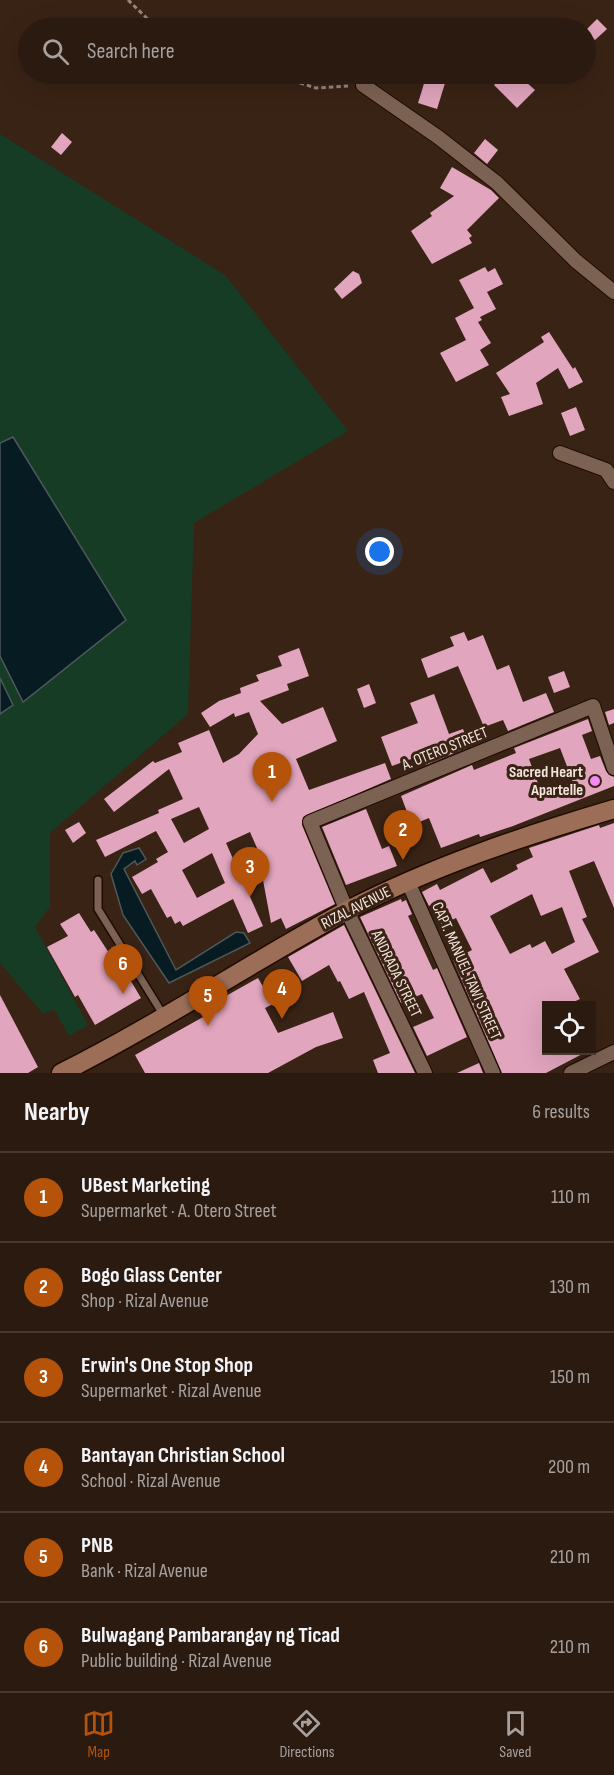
<!DOCTYPE html>
<meta charset="utf-8">
<style>
body{margin:0;font-family:"Sofia Sans Condensed",sans-serif;background:#37271e;color:#f1f3f6}
.controls{position:absolute;right:18px;bottom:18px;display:grid;overflow:hidden;border-radius:0px;box-shadow:0 6px 24px #0002}
.controls button{width:54px;height:54px;display:grid;place-items:center;padding:0;border:0;border-bottom:2px solid #473830;background:#2b1a10;color:#f1f3f6;font:30px sans-serif}
.you{position:absolute;left:380px;top:552px;width:21px;height:21px;margin:-15px;border:4px solid #fff;border-radius:50%;background:#1a73e8;box-shadow:0 0 0 9px #1a73e833}
.badge{display:grid;place-items:center;width:39px;height:39px;border-radius:50%;background:#b45309;color:#fff;font-size:20px;font-weight:700}
.pin{position:absolute;translate:-50% -50px;filter:drop-shadow(0 2px 3px #0008)}
.pin::after{content:'';position:absolute;top:32px;width:21px;height:18px;background:inherit;clip-path:polygon(0 0,100% 0,50% 100%)}
.list{margin:0;padding:0;list-style:none}
h2{display:flex;justify-content:space-between;align-items:center;height:78px;margin:0;padding:0 24px;font-size:26px}
h2 small{font-size:20px;font-weight:400;color:#a6a19f}
.list li{display:grid;grid-template-columns:39px 1fr auto;gap:18px;align-items:center;box-sizing:border-box;height:90px;padding:0 24px;border-top:2px solid #473830}
.list b{display:block;font-size:22px;white-space:nowrap}
.list p{margin:0;font-size:20px;white-space:nowrap;color:#a6a19f}
.list em{font-size:20px;font-style:normal;color:#a6a19f}
.icon{flex:none;width:33px;height:33px;fill:none;stroke:currentColor;stroke-width:2;stroke-linecap:round;stroke-linejoin:round}
.map{position:relative;flex:none;width:614px;height:1073px;overflow:hidden}
.search{position:absolute;background:#2b1a10;box-shadow:0 6px 24px #0002;left:18px;right:18px;top:18px;height:66px;display:flex;align-items:center;gap:15px;box-sizing:border-box;padding:0 21px;border-radius:33px;color:#a6a19f;font-size:22px}
.sheet{height:618px;background:#2b1a10}
nav{display:flex;justify-content:space-around;align-items:center;box-sizing:border-box;height:84px;border-top:2px solid #473830;background:#2b1a10;font-size:16px;color:#a6a19f}
nav a{display:grid;justify-items:center;gap:3px}
nav .on{color:#b45309}
.map>svg:first-child{display:block}
.green{fill:#163c25}
.water{fill:#071b23;stroke:#4e585a;stroke-width:1.5}
.building{fill:#e1a5bd;fill-rule:evenodd}
.lines{fill:none;stroke-linecap:round;stroke-linejoin:round}
.lane-casing{stroke:#200b01;stroke-width:10}
.street-casing{stroke:#200b01;stroke-width:16}
.secondary-casing{stroke:#200b01;stroke-width:21}
.path{stroke:#99867b;stroke-width:3;stroke-dasharray:4.5 3;stroke-linecap:butt}
.lane{stroke:#7c6253;stroke-width:7}
.street{stroke:#7c6253;stroke-width:14}
.secondary{stroke:#9c6e57;stroke-width:18}
.poi-dot{fill:#f38af2;stroke:#392315;stroke-width:2}
.labels{text-anchor:middle;dominant-baseline:central;stroke-width:6;stroke-linejoin:round;paint-order:stroke}
.street-label{font-size:16px;fill:#f4e5dc;stroke:#392315}
.poi-label{font-size:16px;font-weight:bold;fill:#f4e5dc;stroke:#392315;text-anchor:end}
</style>
<div class="map">
<svg width="614" height="1073" viewBox="0 0 614 1073">
<rect width="100%" height="100%" fill="#392315"/>
<path class="green" d="M0,134L225,275L348,431L194,523L188,714L50,833V907L35,927L88,1025L69,1036L54,1009L43,1014L0,963V714L13,705L0,678V656L22,702L13,437L0,443Z"/>
<g class="water">
<path d="M13,437L126,620L23,702L0,656V443Z"/>
<path d="M0,678L13,705L0,714Z"/>
<path d="M139,848L146,859L137,865L135,861L124,869L176,970L236,932L244,933L250,943L169,983L123,915L111,874L123,853Z"/>
</g>
<g class="building">
<path d="M597,19L607,29L595,40L585,31Z"/>
<path d="M427,74L446,80L437,109L418,103Z"/>
<path d="M505,74H517L535,90L517,108L494,85Z"/>
<path d="M62,133L72,142L61,155L51,147Z"/>
<path d="M485,139L498,150L487,164L474,153Z"/>
<path d="M452,167L491,190L499,198L467,230L472,236L469,238L472,243L432,264L411,231L432,216L430,213L454,196L440,188Z"/>
<path d="M485,267L488,272L495,268L503,284L487,292L496,309L480,317L482,320L478,322L491,343L480,350L489,365L456,382L440,353L466,340L455,318L474,308L459,280Z"/>
<path d="M353,271L359,274L362,283L342,299L334,289Z"/>
<path d="M549,332L573,369L575,367L583,382L569,389L558,368L536,383L543,404L509,416L501,397L510,394L496,373L544,342L541,337Z"/>
<path d="M576,407L585,430L570,436L561,413Z"/>
<path d="M464,632L468,641L483,635L497,670L509,665L523,702L546,693L554,712L508,731L503,720L484,727L458,666L428,678L421,659L454,646L450,637Z"/>
<path d="M299,648L309,676L287,684L289,690L260,701L282,724L323,707L337,741L296,759L309,790L385,763L391,779L303,817L302,825L335,904L286,929L281,918L271,923L257,848L250,832L226,843L263,926L248,933L233,899L183,926L180,921L175,924L171,916L167,918L151,889L142,894L132,877L158,862L156,859L168,852L156,831L105,857L96,840L159,813L158,810L183,799L169,769L114,812L104,799L153,761L155,763L182,752L178,743L209,730L223,763L239,754L258,734L249,712L235,717L234,713L210,727L201,713L219,701L241,693L240,688L259,681L256,675L282,666L278,656ZM199,807L209,829L184,843L171,819ZM212,853L225,883L197,898L182,870Z"/>
<path d="M564,671L570,687L554,693L548,677Z"/>
<path d="M369,684L376,703L364,708L357,689Z"/>
<path d="M434,694L449,734L463,729L469,744L465,746L466,748L426,765L422,755L392,766L381,737L418,723L410,703Z"/>
<path d="M614,709V723L609,725L605,712Z"/>
<path d="M588,719L592,731L582,735L591,759L600,756L606,771L609,775L614,777V786L513,826L480,837L479,834L441,848L429,818L412,825L401,796L472,765L474,770L516,753L514,748ZM560,748L573,782L542,794L529,759Z"/>
<path d="M366,809L382,849L389,846L397,866L346,885L322,827Z"/>
<path d="M79,822L86,833L73,843L65,830Z"/>
<path d="M614,823V908L594,861L569,871L587,917L582,919L599,952L564,969L580,999L567,1005H546V1050H590L546,1073H502L453,960L472,950L456,918L442,925L431,905L429,906L422,892L437,884L440,890L483,868L491,883L518,869L516,865L533,857L529,848L599,825L600,828ZM532,894L541,916L562,907L575,942L552,954L545,941L532,948L530,944L510,954L490,916Z"/>
<path d="M401,899L402,902L406,900L412,914L408,916L433,970L437,968L467,1037L427,1056L413,1027L434,1018L422,994L401,1003L360,917Z"/>
<path d="M79,913L91,932L94,930L109,953L113,951L141,998L95,1025L78,995L75,997L47,947L68,936L60,924Z"/>
<path d="M344,925L415,1073H378L373,1060L390,1053L364,992L349,999L340,981L338,982L329,965L302,981L288,957Z"/>
<path d="M258,978L273,1004L265,1008L278,1033L333,1012L343,1038L316,1047L268,1073H145L135,1055L221,1007L217,1001Z"/>
<path d="M0,995L38,1067L28,1073H0Z"/>
<path d="M479,1063L483,1073H457Z"/>
</g>
<g class="lines">
<g class="lane-casing">
<path id="lane" d="M98,880V909L164,1016"/>
</g>
<g class="street-casing">
<g id="street">
<path d="M363,85L438,137L497,183L576,261L614,292"/>
<path d="M560,453L606,470L614,482"/>
<path d="M408,882L493,1073"/>
<path d="M425,1073L347,911L310,822L593,706L614,768"/>
<path d="M571,1073L614,1052"/>
</g>
</g>
<g class="secondary-casing">
<path id="secondary" d="M61,1073C159,1024 250,963 346,911C431,867 523,836 614,809"/>
</g>
<g class="path">
<path d="M128,0L157,28"/>
<path d="M271,74L316,88L348,86"/>
</g>
<use href="#lane" class="lane"/>
<use href="#street" class="street"/>
<use href="#secondary" class="secondary"/>
</g>
<circle class="poi-dot" cx="595" cy="781" r="6"/>
<g class="labels">
<g class="street-label">
<text transform="translate(445 749) rotate(-22)">A. OTERO STREET</text>
<text transform="translate(356 908) rotate(-27)">RIZAL AVENUE</text>
<text transform="translate(466 971) rotate(66)">CAPT. MANUEL TAWI STREET</text>
<text transform="translate(396 974) rotate(64)">ANDRADA STREET</text>
</g>
<g class="poi-label">
<text x="583" y="772">Sacred Heart<tspan x="583" dy="18">Apartelle</tspan></text>
</g>
</g>
</svg>
<div class="controls">
<button><svg class="icon" aria-label="locate" viewBox="0 0 24 24"><circle cx="12" cy="12" r="6"/><path d="M12 2v4M12 18v4M2 12h4M18 12h4"/></svg></button>
</div>
<div class="you"></div>
<div class="pin badge" style="left:272px;top:802px">1</div>
<div class="pin badge" style="left:403px;top:860px">2</div>
<div class="pin badge" style="left:250px;top:897px">3</div>
<div class="pin badge" style="left:282px;top:1019px">4</div>
<div class="pin badge" style="left:208px;top:1026px">5</div>
<div class="pin badge" style="left:123px;top:994px">6</div>
<div class="search"><svg class="icon" aria-label="search" viewBox="0 0 24 24"><circle cx="10" cy="10" r="6"/><path d="M15 15l6 6"/></svg>Search here</div>
</div>
<section class="sheet">
<h2>Nearby<small>6 results</small></h2>
<ul class="list">
<li><span class="badge">1</span><div><b>UBest Marketing</b><p>Supermarket · A. Otero Street</p></div><em>110 m</em></li>
<li><span class="badge">2</span><div><b>Bogo Glass Center</b><p>Shop · Rizal Avenue</p></div><em>130 m</em></li>
<li><span class="badge">3</span><div><b>Erwin's One Stop Shop</b><p>Supermarket · Rizal Avenue</p></div><em>150 m</em></li>
<li><span class="badge">4</span><div><b>Bantayan Christian School</b><p>School · Rizal Avenue</p></div><em>200 m</em></li>
<li><span class="badge">5</span><div><b>PNB</b><p>Bank · Rizal Avenue</p></div><em>210 m</em></li>
<li><span class="badge">6</span><div><b>Bulwagang Pambarangay ng Ticad</b><p>Public building · Rizal Avenue</p></div><em>210 m</em></li>
</ul>
</section>
<nav>
<a class="on"><svg class="icon" aria-label="map" viewBox="0 0 24 24"><path d="M3 6l6-2 6 2 6-2v14l-6 2-6-2-6 2zM9 4v14M15 6v14"/></svg>Map</a>
<a><svg class="icon" aria-label="directions" viewBox="0 0 24 24"><path d="M12 3l9 9-9 9-9-9zM9 14v-3h6M13 9l2 2-2 2"/></svg>Directions</a>
<a><svg class="icon" aria-label="saved" viewBox="0 0 24 24"><path d="M7 4h10v16l-5-4-5 4z"/></svg>Saved</a>
</nav>
